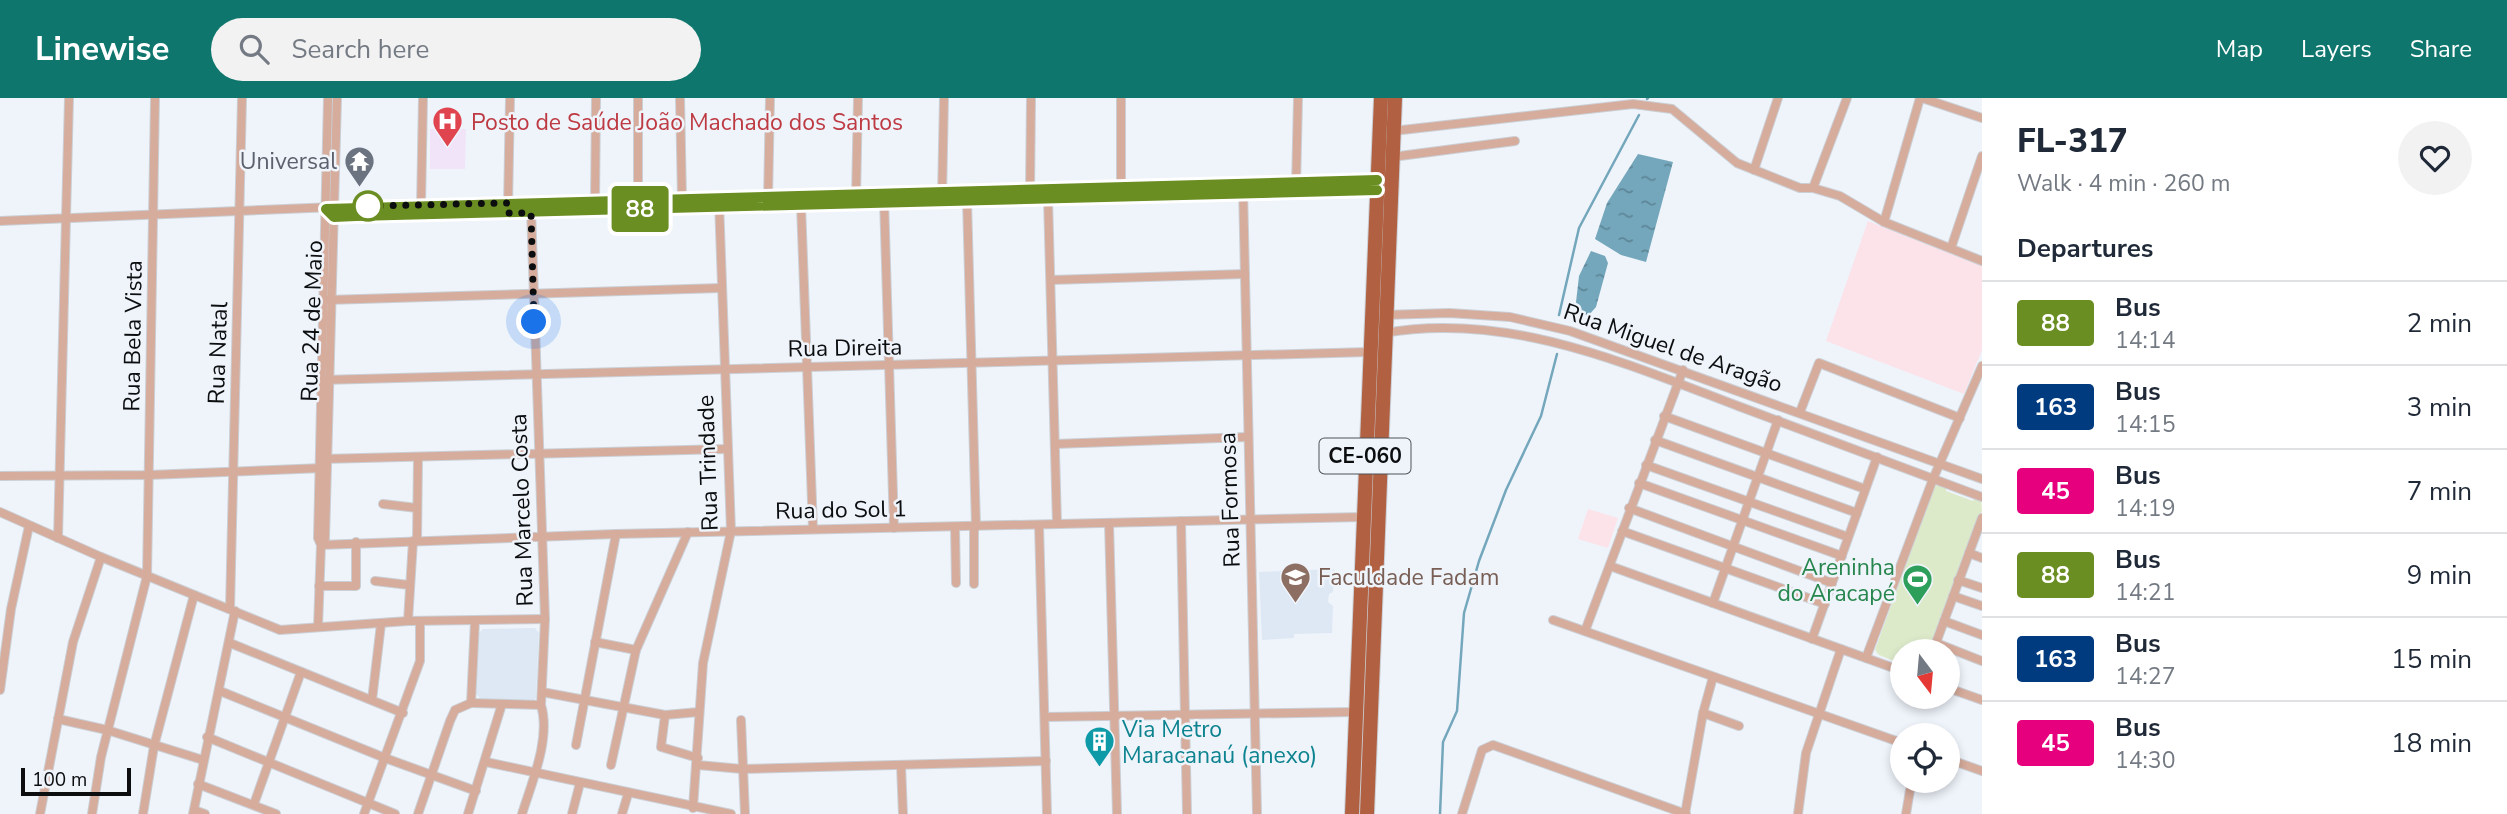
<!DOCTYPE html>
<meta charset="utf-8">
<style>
:root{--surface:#fff;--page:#f2f2f3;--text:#1f2937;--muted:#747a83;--line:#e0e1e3;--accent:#0f766e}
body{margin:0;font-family:"Nunito Sans",sans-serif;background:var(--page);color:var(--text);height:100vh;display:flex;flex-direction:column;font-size:26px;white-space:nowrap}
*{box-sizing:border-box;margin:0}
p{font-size:23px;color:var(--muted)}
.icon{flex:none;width:38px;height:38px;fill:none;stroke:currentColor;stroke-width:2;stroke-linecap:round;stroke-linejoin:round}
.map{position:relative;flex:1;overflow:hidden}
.panel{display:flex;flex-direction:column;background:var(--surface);width:525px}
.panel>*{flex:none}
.badge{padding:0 14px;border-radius:5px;font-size:24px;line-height:46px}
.needle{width:46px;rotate:164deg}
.fabs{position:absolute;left:1890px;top:541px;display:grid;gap:14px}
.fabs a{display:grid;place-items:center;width:70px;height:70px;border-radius:50%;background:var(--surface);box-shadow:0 4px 10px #0003;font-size:35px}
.scale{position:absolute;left:21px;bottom:18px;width:110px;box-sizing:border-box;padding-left:7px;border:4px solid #0b0d0f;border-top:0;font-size:19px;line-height:24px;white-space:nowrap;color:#0b0d0f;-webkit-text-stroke:5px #eff4fb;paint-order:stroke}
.you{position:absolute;width:35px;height:35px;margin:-18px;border:5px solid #fff;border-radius:50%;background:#1a73e8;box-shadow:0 0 0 10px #1a73e833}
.map>.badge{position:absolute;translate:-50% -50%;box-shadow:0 0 0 4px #fff}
h2{padding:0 35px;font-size:26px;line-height:63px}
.round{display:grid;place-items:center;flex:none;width:74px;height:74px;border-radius:37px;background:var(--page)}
.head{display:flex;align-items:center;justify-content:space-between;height:119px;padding:0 35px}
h1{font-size:33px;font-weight:800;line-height:52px}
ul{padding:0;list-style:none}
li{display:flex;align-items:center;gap:21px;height:84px;padding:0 35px;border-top:2px solid var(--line)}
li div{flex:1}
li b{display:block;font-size:26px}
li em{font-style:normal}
li .badge{min-width:77px;font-weight:700;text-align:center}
header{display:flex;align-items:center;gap:42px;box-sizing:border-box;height:98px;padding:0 35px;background:var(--accent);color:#fff}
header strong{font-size:33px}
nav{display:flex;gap:38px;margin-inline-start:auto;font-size:24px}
.search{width:490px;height:63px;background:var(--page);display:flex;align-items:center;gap:18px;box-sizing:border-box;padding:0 24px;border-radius:38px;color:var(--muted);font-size:26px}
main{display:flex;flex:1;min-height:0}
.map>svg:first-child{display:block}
</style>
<header>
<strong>Linewise</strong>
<div class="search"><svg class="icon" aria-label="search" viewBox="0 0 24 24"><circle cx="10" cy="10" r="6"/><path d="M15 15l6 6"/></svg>Search here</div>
<nav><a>Map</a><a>Layers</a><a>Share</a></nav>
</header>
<main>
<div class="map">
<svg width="1982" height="716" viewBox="0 0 1982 716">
<defs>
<pattern id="water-ripples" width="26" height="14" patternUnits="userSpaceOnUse" patternTransform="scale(1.75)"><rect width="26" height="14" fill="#74a7bc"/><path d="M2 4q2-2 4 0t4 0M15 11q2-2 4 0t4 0" fill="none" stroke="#5d8697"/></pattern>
</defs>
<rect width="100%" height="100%" fill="#eff4fb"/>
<g fill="#dde8f4">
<polygon points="1334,471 1333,494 1329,496 1328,504 1333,508 1332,535 1294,536 1294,540 1262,542 1259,474"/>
<polygon points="535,530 539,535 536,600 533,604 481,601 476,596 478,536 483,531"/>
</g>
<g fill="#fce2e9">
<polygon points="1868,123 1982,168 1982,252 1964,296 1826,243"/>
<polygon points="1588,411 1618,420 1608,450 1578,441"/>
</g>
<polygon fill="#f1e4f9" points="430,31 466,31 465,71 430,71"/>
<polygon fill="#ddeaca" points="1940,386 1946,389 1946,393 1973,403 1975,399 1981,401 1982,413 1931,553 1902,553 1902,566 1879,557 1875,552 1934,389"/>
<g fill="url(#water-ripples)">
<polygon points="1638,56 1673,64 1646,164 1621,157 1595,141 1607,105"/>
<polygon points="1591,153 1605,158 1608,165 1596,209 1588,218 1575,213 1579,178"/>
</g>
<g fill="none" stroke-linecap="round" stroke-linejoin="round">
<g stroke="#74a7bc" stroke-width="2.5">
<polyline points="1647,1 1648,0"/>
<polyline points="1559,217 1579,130 1639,17"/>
<polyline points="1440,716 1443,644 1457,613 1464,515 1479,463 1506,392 1541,318 1557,256"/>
</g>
<defs>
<g id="minor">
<polyline points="680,0 682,101"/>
<polyline points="1922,0 1982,20"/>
<polyline points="1393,33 1633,6 1672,11 1737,65 1800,90 1813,90 1840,98 1884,124 1982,163"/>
<polyline points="1392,59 1515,43"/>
<polyline points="1754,72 1778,0"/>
<polyline points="1243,89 1257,716"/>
<polyline points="1296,89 1298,0"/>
<polyline points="1813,90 1847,0"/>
<polyline points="1121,92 1121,0"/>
<polyline points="1030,95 1031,0"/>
<polyline points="856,99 858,0"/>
<polyline points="942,99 944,0"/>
<polyline points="884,101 894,430"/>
<polyline points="1048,101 1057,426"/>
<polyline points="768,102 770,0"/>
<polyline points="967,103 976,429"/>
<polyline points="595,106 596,0"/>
<polyline points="638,106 638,0"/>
<polyline points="801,107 813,431"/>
<polyline points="421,109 423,0"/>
<polyline points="508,109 510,0"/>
<polyline points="326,112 334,119 1377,92"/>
<polyline points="0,123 334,109 1377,82"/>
<polyline points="1884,124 1920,0"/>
<polyline points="1951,150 1982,58"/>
<polyline points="1051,182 1245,176"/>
<polyline points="327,202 721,190"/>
<polyline points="1384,217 1449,215 1510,219 1570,233 1982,381"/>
<path d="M 1384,235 C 1507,213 1625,265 1738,308 C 1819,338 1900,369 1982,399"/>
<polyline points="322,282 1369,254"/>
<polyline points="1800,314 1819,265 1960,320"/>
<polyline points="1664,318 1865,391"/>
<polyline points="1655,342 1857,415"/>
<polyline points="1055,346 1247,339"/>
<polyline points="323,361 726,351"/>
<polyline points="1646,367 1848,439"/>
<polyline points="0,378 149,377 323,370"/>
<polyline points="1639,385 1842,458"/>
<polyline points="383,406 417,410"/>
<polyline points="1629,410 1832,485"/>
<polyline points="0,414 101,459 280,532 408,523 545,521"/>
<polyline points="1181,423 1187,716"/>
<polyline points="1109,425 1117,716"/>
<polyline points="1039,427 1047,716"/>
<polyline points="955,429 956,485"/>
<polyline points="974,429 974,486"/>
<polyline points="1622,433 1825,506"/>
<polyline points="58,440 69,0"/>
<polyline points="417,443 418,359"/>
<polyline points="321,447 616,436 1363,419"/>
<polyline points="321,447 318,440 328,0"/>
<polyline points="1969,455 1982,460"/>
<polyline points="1610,468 1902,573"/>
<polyline points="1958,482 1982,490"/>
<polyline points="375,483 409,487"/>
<polyline points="319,488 356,488 356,444"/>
<polyline points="1953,498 1982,508"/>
<polyline points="1713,505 1778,322"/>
<polyline points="230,511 242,0"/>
<polyline points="1553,522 1902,645"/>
<polyline points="408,523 413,443"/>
<polyline points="1944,523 1982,537"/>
<polyline points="318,529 321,447 325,441 337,0"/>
<polyline points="1585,533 1683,272"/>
<polyline points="1812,541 1877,359"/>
<polyline points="595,544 636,552"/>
<polyline points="230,545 403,615"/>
<polyline points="1936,545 1982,563"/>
<polyline points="1933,553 1982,420"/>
<polyline points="1866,560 1933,381 1982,268"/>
<polyline points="1948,590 1982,602"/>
<polyline points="0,592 11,511 29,428"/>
<polyline points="220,593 385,660 476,693"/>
<polyline points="542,594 665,617 699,614"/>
<polyline points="372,602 381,526"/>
<polyline points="471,605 541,607"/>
<polyline points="1703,615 1739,628"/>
<polyline points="665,617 661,649 698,660"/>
<polyline points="1046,619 1355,614"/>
<polyline points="58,621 107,632 203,662"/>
<polyline points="741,622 745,716"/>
<polyline points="207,639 395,716"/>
<polyline points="576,647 616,436"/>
<polyline points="1948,661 1982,673"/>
<polyline points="486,664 731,716"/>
<polyline points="611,667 636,552 688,434"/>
<polyline points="698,667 742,671 1046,663"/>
<polyline points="901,667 903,716"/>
<polyline points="198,686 276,716"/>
<polyline points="254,706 301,574"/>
<polyline points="693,710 703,565 731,433 719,104"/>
<polyline points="194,712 205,716"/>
<polyline points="40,716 73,544 101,459"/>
<polyline points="92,716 101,659 147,478 155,0"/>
<polyline points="143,716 154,648 194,497"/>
<polyline points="193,716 235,513"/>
<polyline points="364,716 420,563 420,523"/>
<polyline points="418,716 450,623 455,612 471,605 475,523"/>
<polyline points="468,716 502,606"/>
<path d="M 522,716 C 532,684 551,640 541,607 L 545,521 L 531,111"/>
<polyline points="572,716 580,685"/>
<polyline points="622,716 628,696"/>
<polyline points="1462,716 1482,652 1493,647 1686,716"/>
<polyline points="1685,716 1703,615 1713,579"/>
<polyline points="1798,716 1806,655 1841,551"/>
<polyline points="1906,716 1910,692"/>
</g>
<g id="trunk">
<polyline points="1352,716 1381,0"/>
<polyline points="1367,716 1395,0"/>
</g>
</defs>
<use href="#minor" stroke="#cbcfd5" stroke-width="10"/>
<use href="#trunk" stroke="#cbcfd5" stroke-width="16"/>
<use href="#minor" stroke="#d6ac9c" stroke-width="8"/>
<use href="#trunk" stroke="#b16142" stroke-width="14"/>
</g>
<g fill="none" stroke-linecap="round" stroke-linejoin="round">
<defs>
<polyline id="line" points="1377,92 356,118 334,119 326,111 1377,82"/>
</defs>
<use href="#line" stroke="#fff" stroke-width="16"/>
<use href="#line" stroke="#6b8e23" stroke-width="10"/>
<polyline stroke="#0b0d0f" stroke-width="7" stroke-dasharray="0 12.6" points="368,108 508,105 508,115 531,115 534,224"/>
</g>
<defs>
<symbol id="hospital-pin" viewBox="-11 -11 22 30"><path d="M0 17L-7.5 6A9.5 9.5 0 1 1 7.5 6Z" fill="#e0444e" stroke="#eff4fb"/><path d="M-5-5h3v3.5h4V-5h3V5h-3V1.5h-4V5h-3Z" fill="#fff"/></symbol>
<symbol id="temple-pin" viewBox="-11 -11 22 30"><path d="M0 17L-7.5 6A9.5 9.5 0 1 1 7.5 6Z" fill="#6b7280" stroke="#eff4fb"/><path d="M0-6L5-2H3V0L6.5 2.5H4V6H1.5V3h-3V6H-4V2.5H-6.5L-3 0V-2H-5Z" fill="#fff"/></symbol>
<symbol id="university-pin" viewBox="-11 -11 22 30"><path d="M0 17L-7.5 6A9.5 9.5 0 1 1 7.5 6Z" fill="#8d6e63" stroke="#eff4fb"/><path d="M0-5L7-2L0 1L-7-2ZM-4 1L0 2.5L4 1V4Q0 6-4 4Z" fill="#fff"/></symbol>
<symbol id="stadium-pin" viewBox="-11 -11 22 30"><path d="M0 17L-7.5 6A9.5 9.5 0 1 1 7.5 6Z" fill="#2e9e5b" stroke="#eff4fb"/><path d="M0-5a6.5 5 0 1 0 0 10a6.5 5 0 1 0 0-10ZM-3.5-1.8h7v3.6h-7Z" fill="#fff"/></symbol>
<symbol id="building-pin" viewBox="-11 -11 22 30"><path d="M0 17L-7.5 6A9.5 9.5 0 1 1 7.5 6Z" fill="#0f9aa8" stroke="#eff4fb"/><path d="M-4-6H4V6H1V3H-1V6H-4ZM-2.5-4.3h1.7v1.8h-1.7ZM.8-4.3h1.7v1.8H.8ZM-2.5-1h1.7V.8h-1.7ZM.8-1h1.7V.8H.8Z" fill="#fff"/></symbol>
</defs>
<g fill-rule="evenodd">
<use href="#hospital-pin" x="430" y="6" width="35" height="47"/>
<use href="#temple-pin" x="342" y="46" width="35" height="47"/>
<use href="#university-pin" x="1278" y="462" width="35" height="47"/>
<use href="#stadium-pin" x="1900" y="464" width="35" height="47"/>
<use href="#building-pin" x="1082" y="626" width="35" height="47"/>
</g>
<circle fill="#fff" stroke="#6b8e23" stroke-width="3.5" cx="368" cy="108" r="14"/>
<g text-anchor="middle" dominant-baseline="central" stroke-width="5" stroke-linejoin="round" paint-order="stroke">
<rect fill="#eff4fb" stroke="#4f5256" stroke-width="2" x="1319.5" y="340.5" width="91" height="35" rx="5"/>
<g font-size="21" font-weight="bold" fill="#0b0d0f">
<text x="1365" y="358">CE-060</text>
</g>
<g font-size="23" fill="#be3a42" stroke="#eff4fb" text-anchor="start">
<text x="471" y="24">Posto de Saúde João Machado dos Santos</text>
</g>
<g font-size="23" fill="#5b616d" stroke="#eff4fb" text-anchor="end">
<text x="337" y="63">Universal</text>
</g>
<g font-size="23" fill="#0b0d0f" stroke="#eff4fb">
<text transform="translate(312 223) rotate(-88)">Rua 24 de Maio</text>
<text transform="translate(133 238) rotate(-89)">Rua Bela Vista</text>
<text transform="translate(845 250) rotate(-1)">Rua Direita</text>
<text transform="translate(1673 250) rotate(19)">Rua Miguel de Aragão</text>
<text transform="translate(218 255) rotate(-88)">Rua Natal</text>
<text transform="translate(708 365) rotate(-92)">Rua Trindade</text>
<text transform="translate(1230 402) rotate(-92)">Rua Formosa</text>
<text transform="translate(522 412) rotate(-92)">Rua Marcelo Costa</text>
<text transform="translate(841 412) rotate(-1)">Rua do Sol 1</text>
</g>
<g font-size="23" fill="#27864d" stroke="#eff4fb" text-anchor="end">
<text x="1895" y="469">Areninha<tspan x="1895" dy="26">do Aracapé</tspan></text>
</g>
<g font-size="23" fill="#785e54" stroke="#eff4fb" text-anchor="start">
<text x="1318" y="479">Faculdade Fadam</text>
</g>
<g font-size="23" fill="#0d838f" stroke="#eff4fb" text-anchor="start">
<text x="1122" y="631">Via Metro<tspan x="1122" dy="26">Maracanaú (anexo)</tspan></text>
</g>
</g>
</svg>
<div class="fabs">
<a><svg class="needle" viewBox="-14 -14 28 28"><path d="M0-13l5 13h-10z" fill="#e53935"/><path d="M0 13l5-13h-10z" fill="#747a83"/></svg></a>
<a><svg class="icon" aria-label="locate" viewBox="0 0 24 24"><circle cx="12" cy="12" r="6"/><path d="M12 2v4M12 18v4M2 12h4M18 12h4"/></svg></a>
</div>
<div class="scale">100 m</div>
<div class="you" style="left:534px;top:224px"></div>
<b class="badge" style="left:640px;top:111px;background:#6b8e23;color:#fff">88</b>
</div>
<section class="panel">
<div class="head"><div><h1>FL-317</h1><p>Walk · 4 min · 260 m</p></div><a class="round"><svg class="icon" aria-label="heart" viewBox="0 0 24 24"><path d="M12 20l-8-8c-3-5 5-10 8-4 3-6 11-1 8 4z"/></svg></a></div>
<h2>Departures</h2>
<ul>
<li><span class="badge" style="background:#6b8e23;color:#fff">88</span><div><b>Bus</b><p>14:14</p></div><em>2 min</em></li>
<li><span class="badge" style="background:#003b80;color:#fff">163</span><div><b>Bus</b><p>14:15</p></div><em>3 min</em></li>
<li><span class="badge" style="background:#e6007e;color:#fff">45</span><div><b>Bus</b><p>14:19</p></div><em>7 min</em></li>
<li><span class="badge" style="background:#6b8e23;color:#fff">88</span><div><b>Bus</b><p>14:21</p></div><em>9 min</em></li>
<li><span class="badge" style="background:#003b80;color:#fff">163</span><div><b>Bus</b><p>14:27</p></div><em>15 min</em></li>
<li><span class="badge" style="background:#e6007e;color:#fff">45</span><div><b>Bus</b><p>14:30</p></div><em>18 min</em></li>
</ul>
</section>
</main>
